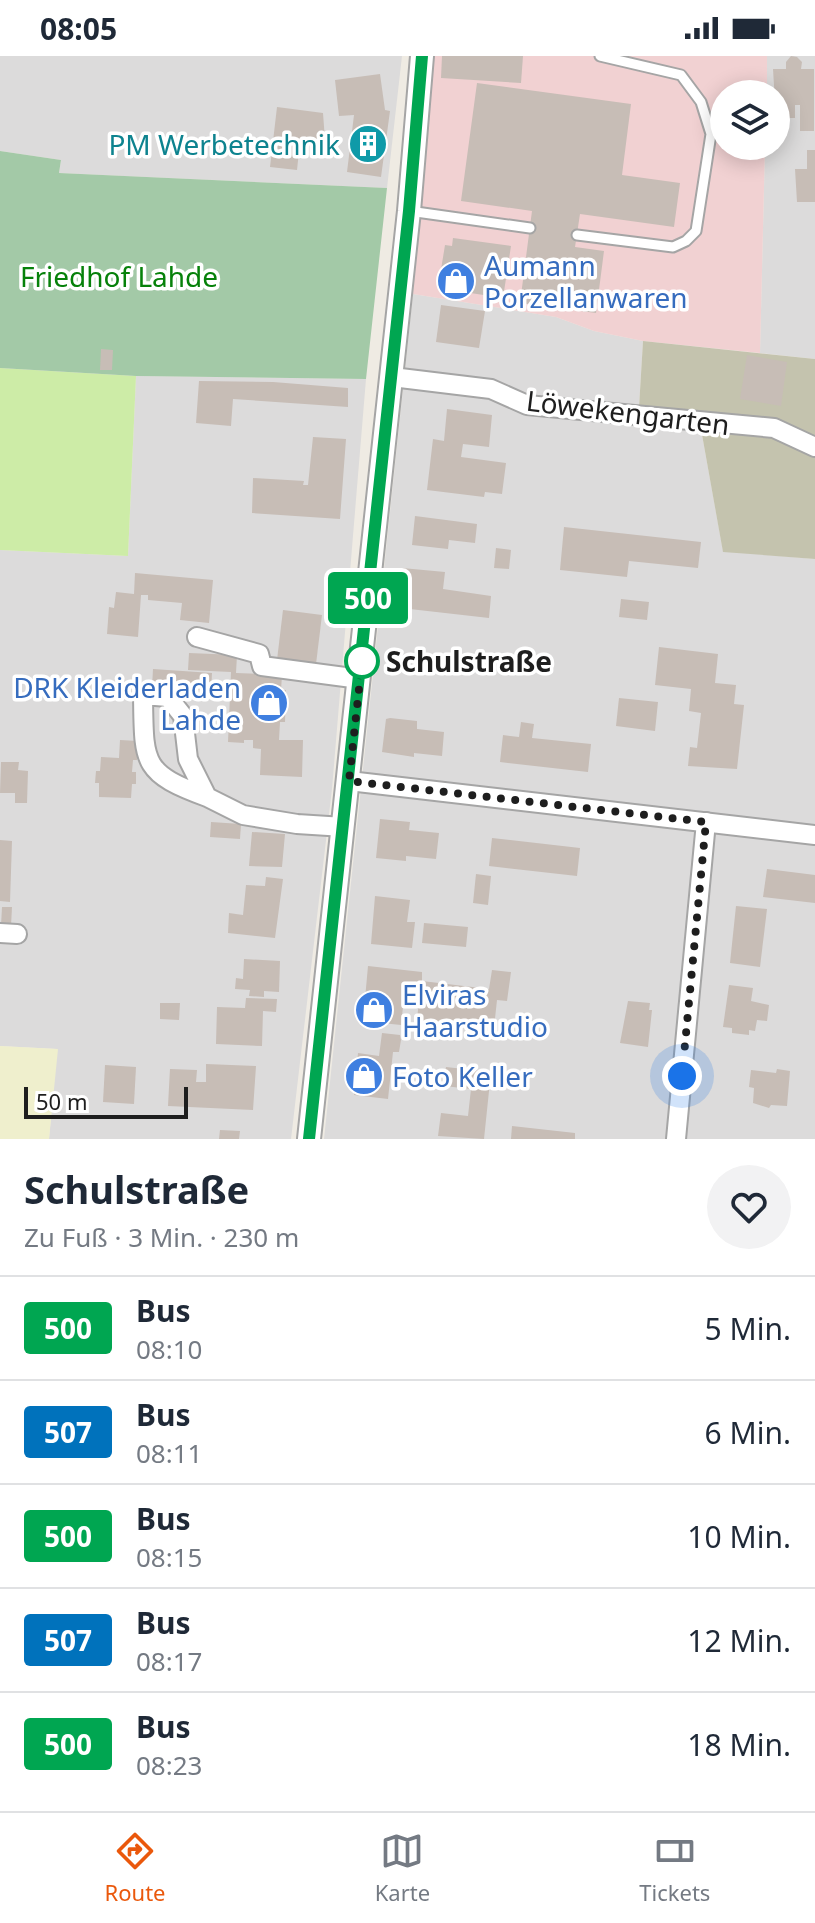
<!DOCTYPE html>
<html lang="de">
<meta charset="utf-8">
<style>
:root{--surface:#fff;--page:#f2f2f3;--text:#1f2937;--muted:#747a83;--line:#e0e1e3;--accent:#ea580c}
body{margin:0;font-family:"Noto Sans",sans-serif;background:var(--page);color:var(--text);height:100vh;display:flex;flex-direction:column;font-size:30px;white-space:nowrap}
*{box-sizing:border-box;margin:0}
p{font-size:26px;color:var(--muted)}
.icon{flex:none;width:44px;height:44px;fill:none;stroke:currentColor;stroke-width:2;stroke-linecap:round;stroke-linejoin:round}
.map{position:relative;height:1083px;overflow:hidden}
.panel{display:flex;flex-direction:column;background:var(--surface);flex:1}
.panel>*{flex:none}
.badge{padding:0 16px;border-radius:6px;font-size:28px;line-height:52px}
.controls{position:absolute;left:710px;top:24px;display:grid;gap:16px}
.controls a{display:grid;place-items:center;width:80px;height:80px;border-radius:50%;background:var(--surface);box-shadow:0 4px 20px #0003;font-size:40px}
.scale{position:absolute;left:24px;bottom:20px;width:164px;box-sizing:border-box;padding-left:8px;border:4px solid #1e1e1e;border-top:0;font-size:22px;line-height:28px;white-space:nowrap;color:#1e1e1e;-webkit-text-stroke:6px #fff;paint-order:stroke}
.you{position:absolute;width:40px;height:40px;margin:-20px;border:6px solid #fff;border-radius:50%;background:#1a73e8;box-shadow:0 0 0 12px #1a73e833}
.map>.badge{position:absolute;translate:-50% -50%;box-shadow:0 0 0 4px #fff}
.round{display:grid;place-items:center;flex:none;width:84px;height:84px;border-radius:42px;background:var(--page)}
.summary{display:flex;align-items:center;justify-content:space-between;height:136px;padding:0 24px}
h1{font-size:38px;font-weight:700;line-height:60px}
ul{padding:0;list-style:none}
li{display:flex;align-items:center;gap:24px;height:104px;padding:0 24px;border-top:2px solid var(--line)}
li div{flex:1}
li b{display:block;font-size:30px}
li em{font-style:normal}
li .badge{min-width:88px;font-weight:700;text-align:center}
.status{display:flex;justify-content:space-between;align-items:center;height:56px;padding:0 40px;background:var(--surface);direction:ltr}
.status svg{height:22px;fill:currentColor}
.dock{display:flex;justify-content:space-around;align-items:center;height:112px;border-top:2px solid var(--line);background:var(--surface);font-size:22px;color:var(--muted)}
.dock a{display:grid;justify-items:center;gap:4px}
.dock .current{color:var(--accent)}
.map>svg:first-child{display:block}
</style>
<div class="status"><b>08:05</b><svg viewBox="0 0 49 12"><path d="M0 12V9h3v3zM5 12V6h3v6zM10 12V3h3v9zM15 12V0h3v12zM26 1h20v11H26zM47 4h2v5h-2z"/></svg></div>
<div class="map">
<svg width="815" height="1083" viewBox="0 0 815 1083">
<rect width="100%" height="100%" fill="#efebe3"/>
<g fill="#dcdbdb">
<polygon points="0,0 402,0 387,132 59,117 61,104 0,95"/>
<polygon points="767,0 815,0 815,303 760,297 765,90 776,90 776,38 767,38"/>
<polygon points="413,238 556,261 594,275 643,285 638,368 701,373 723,495 815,503 815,1083 324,1083"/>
<polygon points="136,320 366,323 332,733 291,1083 49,1083 57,993 0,990 0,494 128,500"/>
</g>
<polygon fill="#f1d1d2" points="432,0 767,0 767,38 724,38 724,90 765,90 760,297 643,285 594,275 556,261 413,238"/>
<polygon fill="#c4c3ae" points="643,285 815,303 815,503 723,496 701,373 638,368"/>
<polygon fill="#efefcd" points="0,990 58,993 49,1083 0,1083"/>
<polygon fill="#cdeca7" points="0,312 136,320 128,500 0,494"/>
<polygon fill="#a3c9a7" points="0,95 61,104 59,117 387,132 366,323 136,320 0,312"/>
<g fill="#c7bdb6">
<polygon points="442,0 523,0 521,27 441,22"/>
<polygon points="791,0 797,1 802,6 801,13 814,13 814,75 800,75 800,49 795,49 795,62 776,62 773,13 786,13 786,6"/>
<polygon points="380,18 385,54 390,55 381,121 347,116 354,59 339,60 335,24"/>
<polygon points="477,27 631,48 622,119 680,127 674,171 580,158 575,191 604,195 596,257 520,247 532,155 461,145"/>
<polygon points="277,51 323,57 325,84 300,86 297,114 270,111"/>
<polygon points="807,94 815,94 815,146 797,146 795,113 807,113"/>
<polygon points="453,182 511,190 503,242 438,232 445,189 452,190"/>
<polygon points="441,249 485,255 479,292 436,286"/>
<polygon points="101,293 113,294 112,314 100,314"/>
<polygon points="747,299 787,306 781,350 740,343"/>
<polygon points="199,325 273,326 348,332 348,351 233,343 231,370 196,367"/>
<polygon points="447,353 492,359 489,391 463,388 461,401 506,407 502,438 485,436 484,441 427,434 433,383 444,385"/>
<polygon points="313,381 346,383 340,463 252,457 253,422 304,425 303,429 308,429"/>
<polygon points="415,460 477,468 475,487 449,484 448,493 412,489"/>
<polygon points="564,471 701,486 698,512 629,505 627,521 560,514"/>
<polygon points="496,492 511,494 509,513 494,512"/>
<polygon points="402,512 445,516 443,533 491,540 489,562 401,552 402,543 398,543"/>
<polygon points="135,517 213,524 209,567 180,564 182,547 148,544 148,539 141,539 138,581 107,578 109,551 114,552 116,536 134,538"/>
<polygon points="621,543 649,546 647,564 619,561"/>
<polygon points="283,554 322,559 316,608 277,604"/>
<polygon points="659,591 718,598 715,627 736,629 734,648 744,649 737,713 688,710 690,691 697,692 701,657 689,655 691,633 655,629"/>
<polygon points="189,597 237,599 236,617 282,619 281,634 286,634 285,666 280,666 279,684 303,684 302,721 260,719 261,693 253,692 253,684 244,684 244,687 228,686 231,616 188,614"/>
<polygon points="153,613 212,617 211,635 152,631"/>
<polygon points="619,642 658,646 655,675 616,670"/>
<polygon points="390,662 417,665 417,673 444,676 442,700 414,697 414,701 382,696 386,663"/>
<polygon points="521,666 534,668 532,682 591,688 588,716 500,706 503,679 519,681"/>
<polygon points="120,684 138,685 137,704 133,704 132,716 136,716 136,728 132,728 131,742 99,741 99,727 95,727 96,715 100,715 101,701 119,702"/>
<polygon points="1,706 19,706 18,714 28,715 27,747 15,747 15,737 0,737"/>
<polygon points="380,763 410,766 409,774 439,777 436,803 406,800 406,805 376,802"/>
<polygon points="211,766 241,768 240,783 210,781"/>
<polygon points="252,776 285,778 282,811 249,810"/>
<polygon points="492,782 580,792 577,820 489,810"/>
<polygon points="0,784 12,785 10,846 0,845"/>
<polygon points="767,813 815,819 815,847 763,841"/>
<polygon points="476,818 491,820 488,849 473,847"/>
<polygon points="266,821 283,823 275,882 228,877 229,857 243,859 246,829 265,830"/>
<polygon points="375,840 410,844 407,866 415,866 412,892 371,888"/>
<polygon points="736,850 767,853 760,911 730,907"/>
<polygon points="2,851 12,851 11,870 1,870"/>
<polygon points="424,867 468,871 466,891 422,887"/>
<polygon points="244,903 280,905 279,936 264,935 264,941 249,940 250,934 235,933 236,922 243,923"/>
<polygon points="368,910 422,916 422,925 489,933 492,914 511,916 507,945 497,944 494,972 417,964 419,944 404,942 401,969 363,965"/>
<polygon points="729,929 753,932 751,945 769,949 767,965 757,964 755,975 749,974 749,979 732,977 732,972 723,971"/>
<polygon points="246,942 277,943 276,956 263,955 262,990 216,988 217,951 245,952"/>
<polygon points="628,945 650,947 649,954 652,954 648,991 620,987"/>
<polygon points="160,947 180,947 179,964 160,963"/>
<polygon points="382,977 400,979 401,984 399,996 393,996 388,1043 354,1039 358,997 379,1000"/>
<polygon points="206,1008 256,1010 253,1054 168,1050 170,1013 197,1014 196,1026 206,1026"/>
<polygon points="105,1009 136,1011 134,1048 103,1046"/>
<polygon points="446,1011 491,1016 484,1083 438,1080 441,1057 468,1060 471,1033 444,1030"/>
<polygon points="777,1013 790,1015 787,1050 771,1049 769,1052 753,1047 754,1032 749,1031 751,1014 776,1017"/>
<polygon points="512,1070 575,1077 575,1083 511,1083"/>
<polygon points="220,1074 240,1075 239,1083 219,1083"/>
</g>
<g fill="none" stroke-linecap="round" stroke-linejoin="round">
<defs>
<g id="service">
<polyline points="409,155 530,172"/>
<polyline points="577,179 673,191 686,185 696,175 711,78 701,46 681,19 600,0"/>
</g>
<g id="minor">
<polyline points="392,321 491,333 527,349 774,372 815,391"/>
<polyline points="197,581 259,598 262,610 360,623"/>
<polyline points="349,725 815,779"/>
<path d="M 207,741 C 141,717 144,707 143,639 L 168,641 L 183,660 L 188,703 L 207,741 L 243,759 L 297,768 L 344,771"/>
<polyline points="0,877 17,878"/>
<polyline points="676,1083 706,766"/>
</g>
<polyline id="tertiary" points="309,1083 409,155 422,0"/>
</defs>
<use href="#service" stroke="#a5a5a5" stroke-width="13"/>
<use href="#minor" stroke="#a5a5a5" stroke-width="22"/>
<use href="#tertiary" stroke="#a5a5a5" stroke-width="26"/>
<use href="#service" stroke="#fff" stroke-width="9"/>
<use href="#minor" stroke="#fff" stroke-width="18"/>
<use href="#tertiary" stroke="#fff" stroke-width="22"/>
</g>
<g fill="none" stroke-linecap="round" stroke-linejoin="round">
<defs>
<polyline id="line" points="309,1083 409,155 422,0"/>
</defs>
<use href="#line" stroke="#fff" stroke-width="18"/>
<use href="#line" stroke="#00a651" stroke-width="12"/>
<polyline stroke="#1e1e1e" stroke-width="8" stroke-dasharray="0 14.4" points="362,605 349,725 706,766 682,1020"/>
</g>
<defs>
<symbol id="building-disc" viewBox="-11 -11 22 22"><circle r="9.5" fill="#0f9aa8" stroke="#fff"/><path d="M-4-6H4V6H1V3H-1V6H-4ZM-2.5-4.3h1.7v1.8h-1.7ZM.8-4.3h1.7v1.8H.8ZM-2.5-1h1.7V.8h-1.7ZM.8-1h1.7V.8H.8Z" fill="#fff"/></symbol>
<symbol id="shop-disc" viewBox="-11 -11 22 22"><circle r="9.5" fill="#3f7fe0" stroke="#fff"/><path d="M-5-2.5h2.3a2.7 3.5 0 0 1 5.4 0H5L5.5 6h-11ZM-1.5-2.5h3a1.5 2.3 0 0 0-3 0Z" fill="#fff"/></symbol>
</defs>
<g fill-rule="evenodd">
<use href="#building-disc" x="346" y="66" width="44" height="44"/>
<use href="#shop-disc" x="434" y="203" width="44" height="44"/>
<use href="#shop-disc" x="247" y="625" width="44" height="44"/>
<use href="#shop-disc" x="352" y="932" width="44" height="44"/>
<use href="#shop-disc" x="342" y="998" width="44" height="44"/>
</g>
<circle fill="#fff" stroke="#00a651" stroke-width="4" cx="362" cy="605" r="16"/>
<g text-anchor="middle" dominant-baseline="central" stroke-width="7" stroke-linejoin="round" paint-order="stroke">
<g font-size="28" fill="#0d838f" stroke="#fff" text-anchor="end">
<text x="340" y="88">PM Werbetechnik</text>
</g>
<g font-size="28" fill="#366cbe" stroke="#fff" text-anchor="start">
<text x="484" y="209">Aumann<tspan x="484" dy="32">Porzellanwaren</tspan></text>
<text x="241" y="631" text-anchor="end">DRK Kleiderladen<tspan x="241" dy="32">Lahde</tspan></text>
<text x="402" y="938">Elviras<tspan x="402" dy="32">Haarstudio</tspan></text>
<text x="392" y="1020">Foto Keller</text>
</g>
<g font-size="28" fill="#06810a" stroke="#fff">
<text x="119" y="220">Friedhof Lahde</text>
</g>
<g font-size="28" fill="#1e1e1e" stroke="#fff">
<text transform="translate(628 356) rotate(7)">Löwekengarten</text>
</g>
<g font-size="28" font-weight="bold" fill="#1e1e1e" stroke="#fff" text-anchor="start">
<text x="386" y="605">Schulstraße</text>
</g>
</g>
</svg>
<div class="controls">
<a><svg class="icon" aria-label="layers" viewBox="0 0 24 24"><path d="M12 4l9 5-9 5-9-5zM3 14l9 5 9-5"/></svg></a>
</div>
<div class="scale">50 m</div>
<div class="you" style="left:682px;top:1020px"></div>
<b class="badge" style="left:368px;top:542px;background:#00a651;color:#fff">500</b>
</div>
<section class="panel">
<div class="summary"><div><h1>Schulstraße</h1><p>Zu Fuß · 3 Min. · 230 m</p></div><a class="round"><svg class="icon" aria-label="heart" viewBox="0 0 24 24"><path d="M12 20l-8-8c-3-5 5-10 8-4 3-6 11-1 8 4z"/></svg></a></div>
<ul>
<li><span class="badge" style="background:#00a651;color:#fff">500</span><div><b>Bus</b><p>08:10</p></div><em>5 Min.</em></li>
<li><span class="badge" style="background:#0072bc;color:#fff">507</span><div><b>Bus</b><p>08:11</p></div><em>6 Min.</em></li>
<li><span class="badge" style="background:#00a651;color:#fff">500</span><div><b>Bus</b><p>08:15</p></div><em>10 Min.</em></li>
<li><span class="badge" style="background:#0072bc;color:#fff">507</span><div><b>Bus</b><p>08:17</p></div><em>12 Min.</em></li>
<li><span class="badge" style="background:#00a651;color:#fff">500</span><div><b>Bus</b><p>08:23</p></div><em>18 Min.</em></li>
</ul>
</section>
<nav class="dock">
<a class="current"><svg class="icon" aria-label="directions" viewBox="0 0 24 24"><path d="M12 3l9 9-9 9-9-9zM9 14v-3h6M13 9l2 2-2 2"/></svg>Route</a>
<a><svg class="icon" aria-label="map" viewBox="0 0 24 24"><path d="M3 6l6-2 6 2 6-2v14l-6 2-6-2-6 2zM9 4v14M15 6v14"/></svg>Karte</a>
<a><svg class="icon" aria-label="tickets" viewBox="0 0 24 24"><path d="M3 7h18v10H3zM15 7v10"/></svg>Tickets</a>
</nav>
